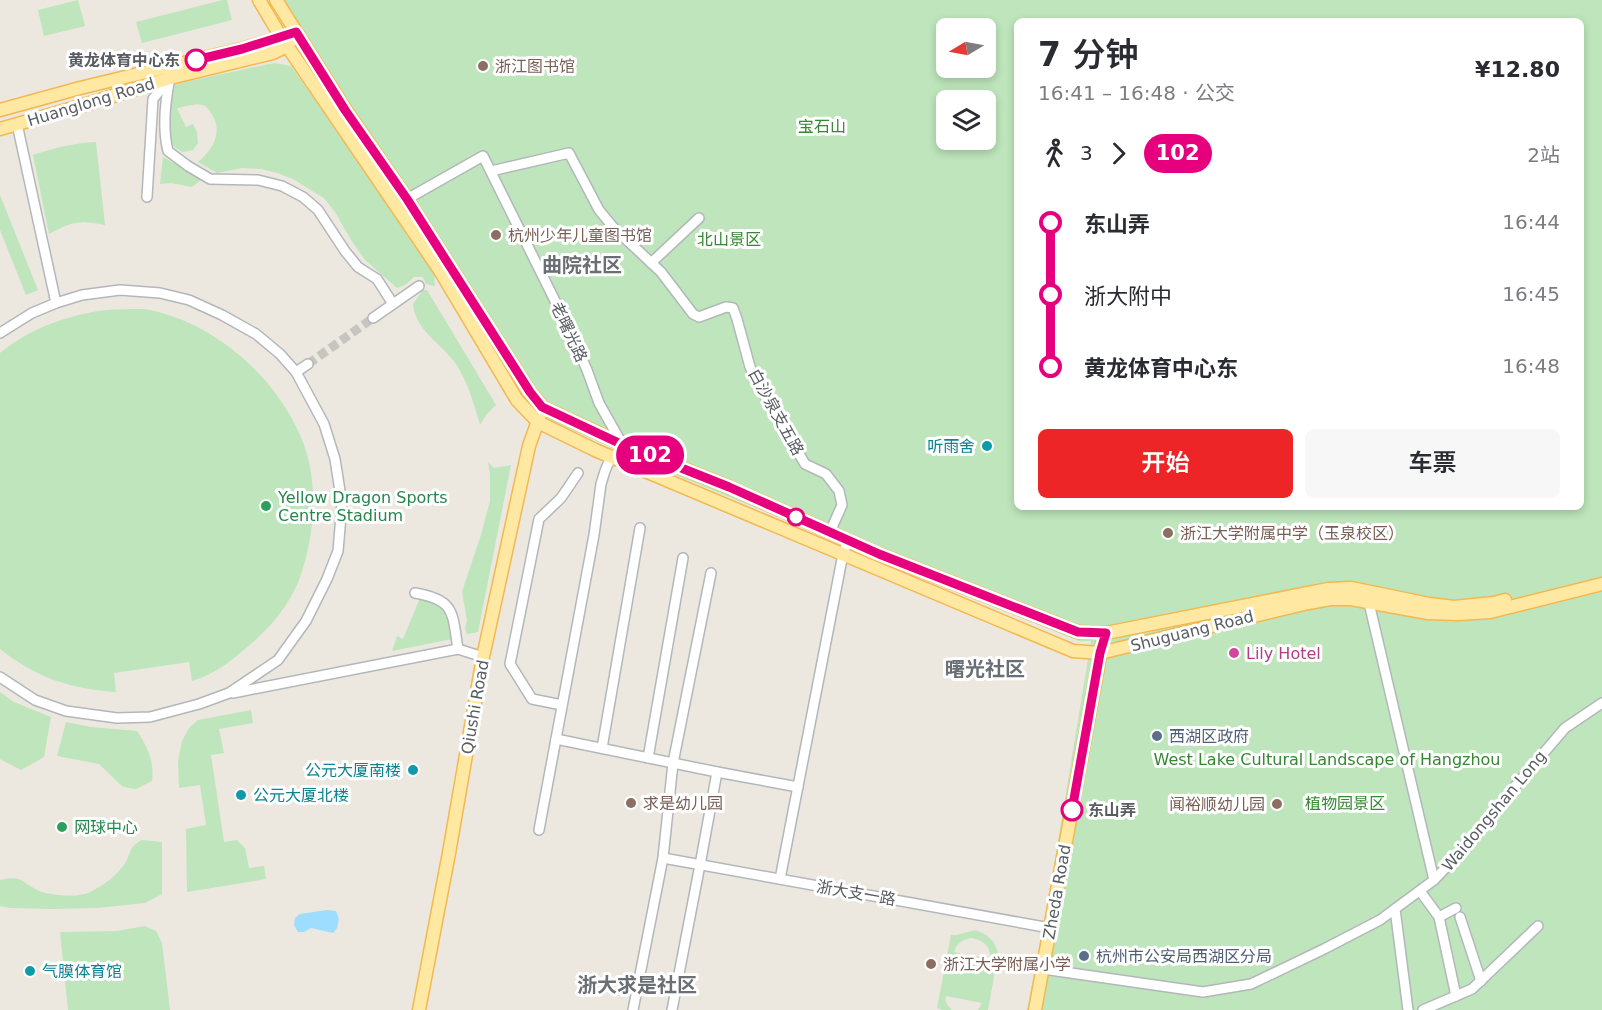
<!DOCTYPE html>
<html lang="zh">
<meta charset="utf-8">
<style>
:root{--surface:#fff;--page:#f7f7f7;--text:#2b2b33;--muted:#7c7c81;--accent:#ed2527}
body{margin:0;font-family:"DejaVu Sans","Noto Sans SC",sans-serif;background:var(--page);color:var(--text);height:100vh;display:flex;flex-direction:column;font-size:22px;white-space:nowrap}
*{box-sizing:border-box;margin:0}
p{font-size:20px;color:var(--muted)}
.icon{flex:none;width:33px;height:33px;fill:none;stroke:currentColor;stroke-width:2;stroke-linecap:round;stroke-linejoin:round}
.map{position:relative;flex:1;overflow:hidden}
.side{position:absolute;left:1014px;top:18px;width:570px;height:492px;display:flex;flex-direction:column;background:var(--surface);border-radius:9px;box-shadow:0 3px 9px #0003}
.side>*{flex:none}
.badge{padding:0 12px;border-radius:20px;font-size:21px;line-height:39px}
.needle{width:39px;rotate:260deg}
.buttons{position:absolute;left:936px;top:18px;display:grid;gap:12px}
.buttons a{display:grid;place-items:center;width:60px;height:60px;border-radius:9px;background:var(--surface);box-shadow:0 3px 9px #0003;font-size:30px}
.map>.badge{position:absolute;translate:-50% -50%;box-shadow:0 0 0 3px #fff}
.legs{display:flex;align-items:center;gap:9px;height:66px;padding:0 24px;font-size:20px}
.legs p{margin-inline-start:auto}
.summary{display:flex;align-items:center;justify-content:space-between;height:102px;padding:0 24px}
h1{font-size:33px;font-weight:600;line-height:45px}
.primary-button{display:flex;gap:12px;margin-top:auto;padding:12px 24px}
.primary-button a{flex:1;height:69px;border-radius:9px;background:var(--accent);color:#fff;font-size:24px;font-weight:600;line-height:69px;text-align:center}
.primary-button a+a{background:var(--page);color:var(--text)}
ul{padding:0 24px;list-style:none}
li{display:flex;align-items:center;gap:21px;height:72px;font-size:22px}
li i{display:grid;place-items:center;width:9px;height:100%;margin:0 8px;background:currentColor}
li i::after{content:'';width:15px;height:15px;margin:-8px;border:4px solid;border-radius:50%;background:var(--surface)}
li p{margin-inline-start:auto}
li:first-child i{background:linear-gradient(#0000 50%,currentColor 0)}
li:last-child i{background:linear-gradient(currentColor 50%,#0000 0)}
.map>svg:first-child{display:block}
</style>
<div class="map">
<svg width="1602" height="1010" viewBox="0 0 1602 1010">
<rect width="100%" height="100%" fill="#ece8df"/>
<g fill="#bee5bb" fill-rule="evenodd">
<polygon points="78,0 85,26 44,36 38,10"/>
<polygon points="223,0 227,0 232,20 142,43 136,22"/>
<path d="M 269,0 L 1602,0 L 1602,1010 L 1027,1010 L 1048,902 L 1091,641 L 1079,641 L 1061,634 L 630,456 L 552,421 L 534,408 L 526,399 L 436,255 L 360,143 ZM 1017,21 L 1581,21 L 1581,507 L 1017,507 ZM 946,28 L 986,28 L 986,68 L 946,68 ZM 946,100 L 986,100 L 986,140 L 946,140 Z"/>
<path d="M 274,63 L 291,66 L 434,269 L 435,286 L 426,284 L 423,277 L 414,277 L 405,285 L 397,288 L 365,260 L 351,240 L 335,212 L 324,198 L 312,191 L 293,179 L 277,173 L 261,169 L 242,168 L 217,173 L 198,162 C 213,150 224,131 211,113 C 210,111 207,107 205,106 C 198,102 184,107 177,108 L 186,127 L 193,124 L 197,132 L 198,143 L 193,150 L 183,152 C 179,150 174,148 172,143 C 167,132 171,99 171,85 Z"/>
<path d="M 96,142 L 105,225 C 79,220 73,221 49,234 L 33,155 C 54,148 74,143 96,142 Z"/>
<polygon points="163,157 202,179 192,187 171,183 160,184"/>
<polygon points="0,195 38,290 26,295 0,230"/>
<path d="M 423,290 L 427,290 L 496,405 L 486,415 L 480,425 C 474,404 468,382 456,364 C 442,344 415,330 413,304 Z"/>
<path d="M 144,309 C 213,320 280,379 304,445 C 319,486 314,540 299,580 C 290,603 272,626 253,642 C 235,658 216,674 192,681 L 189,662 L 114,673 L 116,692 C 70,689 35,677 0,649 L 0,353 C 30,328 68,315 106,310 C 119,309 131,309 144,309 Z"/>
<polygon points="488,462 494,468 511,465 478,632 467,634 465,629 467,620 462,592 481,535 490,501 490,474"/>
<path d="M 420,598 C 426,600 434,602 440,606 C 449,612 450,629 452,639 L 392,651 L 397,636 L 403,639 Z"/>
<polygon points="0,692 14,702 51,717 44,757 21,770 0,759"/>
<polygon points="251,710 253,723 219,729 224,753 211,755 224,842 237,840 245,848 249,868 264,866 266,879 187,892 186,829 206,825 200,785 179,788 178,761 182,741 189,728 198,720"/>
<path d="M 66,722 L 91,727 L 137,731 C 147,746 155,763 152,781 L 136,789 L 129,788 L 122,786 L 99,764 L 57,756 Z"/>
<path d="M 142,840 L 162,842 L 162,894 L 145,903 L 98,908 L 53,909 L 10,908 L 0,906 L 0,880 C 24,874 23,885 42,892 C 55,896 81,898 92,891 C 104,885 116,876 124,865 C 132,853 128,847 142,840 Z"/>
<polygon points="145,926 156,931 162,943 170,1010 68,1010 60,932 117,931"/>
<path d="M 975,930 C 988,934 996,941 998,955 L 988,1010 L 978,1010 L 982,1003 L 946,996 C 944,1001 948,1006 952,1010 L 942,1010 L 937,1008 L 951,935 L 957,935 ZM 972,938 C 984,941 991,946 990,959 L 954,952 C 956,943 964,939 972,938 Z"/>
</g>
<polygon fill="#9dddff" points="327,910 336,911 339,919 337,928 333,933 311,928 304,932 298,932 294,925 295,918 300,914"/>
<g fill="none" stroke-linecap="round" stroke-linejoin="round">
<polyline stroke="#c7c5c0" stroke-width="9" stroke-dasharray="9 4.5" stroke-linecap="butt" points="308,364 373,318"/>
<defs>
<g id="minor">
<path d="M 170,78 C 165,102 162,127 168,151 L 188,166 L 210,179 L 258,180 L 282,186 L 303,197 L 318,210 L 345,251 L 358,267 L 377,279 L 393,304"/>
<polyline points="17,124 56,303"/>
<polyline points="491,171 569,153 599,210 613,227 661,272 693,314 699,317 726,307 733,308 737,319 750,367 761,389 805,464 826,474 839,491 842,505 830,532"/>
<polyline points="147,197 153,99 169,79"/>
<polyline points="407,199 483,156 567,325 587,370 599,403 622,444"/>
<polyline points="651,263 699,218"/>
<polyline points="373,318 419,286"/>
<polyline points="0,333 32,313 56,303 82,295 120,290 160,293 189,300 222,315 256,334 280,354 296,372 324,424 335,459 342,504 338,551 327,579 306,621 278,660 229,693 199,704 150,717 117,718 66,711 35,700 0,677"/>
<polyline points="296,372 308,364"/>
<path d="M 415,593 C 456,600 452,613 458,649"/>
<polyline points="1369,603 1434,880"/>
<polyline points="233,693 458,649 483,657"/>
<polyline points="562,705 532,699 510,664 539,519 561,498 578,473"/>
<polyline points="556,739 717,772 798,787"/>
<polyline points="602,748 640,528"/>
<polyline points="648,758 683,558"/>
<polyline points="539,830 594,535 601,484 605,471 611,457"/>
<polyline points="663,858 1050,928"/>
<polyline points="780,879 843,554 848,540"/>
<polyline points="1420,891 1439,917 1456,996"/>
<polyline points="1395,909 1408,1010"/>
<polyline points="1439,917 1456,908"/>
<polyline points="1460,917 1481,981"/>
<polyline points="1043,969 1203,992 1251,984 1324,949 1380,920 1434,880 1476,836 1506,797 1565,728 1602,703"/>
<polyline points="633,1010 663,858 673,763 711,573"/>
<polyline points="672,1010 700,865 717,772"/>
<polyline points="1423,1010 1472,989 1538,926"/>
</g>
<g id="major">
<polyline points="259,0 281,37 439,269 517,400 538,422 595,450 1073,651 1100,653 1308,603 1330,599 1351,599 1428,613 1459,614 1490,612 1602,584"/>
<polyline points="276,0 345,109 407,199 530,392 542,407 622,444 729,487 879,554 1078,632 1106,633 1328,589 1351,588 1429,604 1454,607 1494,603 1505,600"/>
<polyline points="0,110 80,88 242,49 286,36"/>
<polyline points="0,129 84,105 170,78 273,53 287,46 291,41"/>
<polyline points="419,1010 449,853 483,657 529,446 540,415"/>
<polyline points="1035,1010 1102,645"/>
</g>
</defs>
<use href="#minor" stroke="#b3b7bb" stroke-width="12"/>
<use href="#major" stroke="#f4b850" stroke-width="15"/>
<use href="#minor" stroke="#fff" stroke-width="9"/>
<use href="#major" stroke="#ffe8a2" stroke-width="12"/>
</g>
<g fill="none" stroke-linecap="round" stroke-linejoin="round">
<defs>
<polyline id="line-1" points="196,60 242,49 296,32 345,110 407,199 530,392 542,407 621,444 729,487 879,554 1078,632 1106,633 1100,653 1072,810"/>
</defs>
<use href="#line-1" stroke="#fff" stroke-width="14"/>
<use href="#line-1" stroke="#e6007e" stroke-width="9"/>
</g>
<g fill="#fff" stroke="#e6007e" stroke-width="3">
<circle cx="196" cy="60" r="10"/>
<circle cx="796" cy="517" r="8"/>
<circle cx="1072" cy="810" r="10"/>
</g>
<g fill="#8d6e63" stroke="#fff" stroke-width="2">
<circle cx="483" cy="66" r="6"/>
<circle cx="496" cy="235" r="6"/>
<circle cx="1168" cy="533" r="6"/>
<circle cx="631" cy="803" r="6"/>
<circle cx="1277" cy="804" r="6"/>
<circle cx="931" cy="964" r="6"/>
</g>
<g fill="#0f9aa8" stroke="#fff" stroke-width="2">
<circle cx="987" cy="446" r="6"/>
<circle cx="413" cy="770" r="6"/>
<circle cx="241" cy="795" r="6"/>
<circle cx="30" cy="971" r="6"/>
</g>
<g fill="#2e9e5b" stroke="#fff" stroke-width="2">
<circle cx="266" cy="506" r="6"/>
<circle cx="62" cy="827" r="6"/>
</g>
<circle fill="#d1479c" stroke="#fff" stroke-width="2" cx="1234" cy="653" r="6"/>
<g fill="#5c6f8a" stroke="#fff" stroke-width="2">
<circle cx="1157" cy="736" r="6"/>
<circle cx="1084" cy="956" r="6"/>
</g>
<g text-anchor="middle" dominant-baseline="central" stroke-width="6" stroke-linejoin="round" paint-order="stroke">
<g font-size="16" font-weight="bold" fill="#585d61" stroke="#fff" text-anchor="end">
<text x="180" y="60">黄龙体育中心东</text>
<text x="1088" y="810" text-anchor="start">东山弄</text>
</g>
<g font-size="16" fill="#785e54" stroke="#fff" text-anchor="start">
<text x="495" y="66">浙江图书馆</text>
<text x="508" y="235">杭州少年儿童图书馆</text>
<text x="1180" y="533">浙江大学附属中学（玉泉校区）</text>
<text x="643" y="803">求是幼儿园</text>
<text x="1265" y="804" text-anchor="end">闻裕顺幼儿园</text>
<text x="943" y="964">浙江大学附属小学</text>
</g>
<g font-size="16" fill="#585d61" stroke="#fff">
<text transform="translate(91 102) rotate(-17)">Huanglong Road</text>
<text transform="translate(569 332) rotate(65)">老曙光路</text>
<text transform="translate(776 412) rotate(61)">白沙泉支五路</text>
<text transform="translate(1192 631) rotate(-14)">Shuguang Road</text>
<text transform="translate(475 707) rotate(-80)">Qiushi Road</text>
<text transform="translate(1494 811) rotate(-50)">Waidongshan Long</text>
<text transform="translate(1057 892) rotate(-80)">Zheda Road</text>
<text transform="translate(856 893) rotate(10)">浙大支一路</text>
</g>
<g font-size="16" fill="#368633" stroke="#fff">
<text x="822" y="126">宝石山</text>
<text x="729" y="239">北山景区</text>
<text x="1327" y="759">West Lake Cultural Landscape of Hangzhou</text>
<text x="1345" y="803">植物园景区</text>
</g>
<g font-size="16" fill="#0d838f" stroke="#fff" text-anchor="end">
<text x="975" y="446">听雨舍</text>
<text x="401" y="770">公元大厦南楼</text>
<text x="253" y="795" text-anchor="start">公元大厦北楼</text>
<text x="42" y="971" text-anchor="start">气膜体育馆</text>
</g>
<g font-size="16" fill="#27864d" stroke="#fff" text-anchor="start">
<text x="278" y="497">Yellow Dragon Sports<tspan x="278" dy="18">Centre Stadium</tspan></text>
<text x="74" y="827">网球中心</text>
</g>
<g font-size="16" fill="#b23c85" stroke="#fff" text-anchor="start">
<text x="1246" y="653">Lily Hotel</text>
</g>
<g font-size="16" fill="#4e5e75" stroke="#fff" text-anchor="start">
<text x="1169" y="736">西湖区政府</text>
<text x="1096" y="956">杭州市公安局西湖区分局</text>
</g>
<g font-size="20" font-weight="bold" fill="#696f73" stroke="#fff">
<text x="582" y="265">曲院社区</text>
<text x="985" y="669">曙光社区</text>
<text x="637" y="985">浙大求是社区</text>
</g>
</g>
</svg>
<div class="buttons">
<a><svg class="needle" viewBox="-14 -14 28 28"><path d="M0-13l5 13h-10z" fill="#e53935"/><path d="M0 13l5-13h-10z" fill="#7c7c81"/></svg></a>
<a><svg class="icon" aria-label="layers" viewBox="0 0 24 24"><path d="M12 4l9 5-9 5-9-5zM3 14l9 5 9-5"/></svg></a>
</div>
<b class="badge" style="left:650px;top:455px;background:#e6007e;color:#fff">102</b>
<section class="side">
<div class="summary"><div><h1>7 分钟</h1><p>16:41 – 16:48 · 公交</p></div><b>¥12.80</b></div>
<div class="legs"><svg class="icon" aria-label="walk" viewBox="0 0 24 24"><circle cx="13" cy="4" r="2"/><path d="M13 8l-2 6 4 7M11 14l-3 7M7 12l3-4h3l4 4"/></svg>3<svg class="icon" aria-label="forward" viewBox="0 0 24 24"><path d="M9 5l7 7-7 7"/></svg><b class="badge" style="background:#e6007e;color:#fff">102</b><p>2站</p></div>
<ul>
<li><i style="color:#e6007e"></i><b>东山弄</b><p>16:44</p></li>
<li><i style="color:#e6007e"></i><span>浙大附中</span><p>16:45</p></li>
<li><i style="color:#e6007e"></i><b>黄龙体育中心东</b><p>16:48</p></li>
</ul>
<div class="primary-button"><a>开始</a><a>车票</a></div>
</section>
</div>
